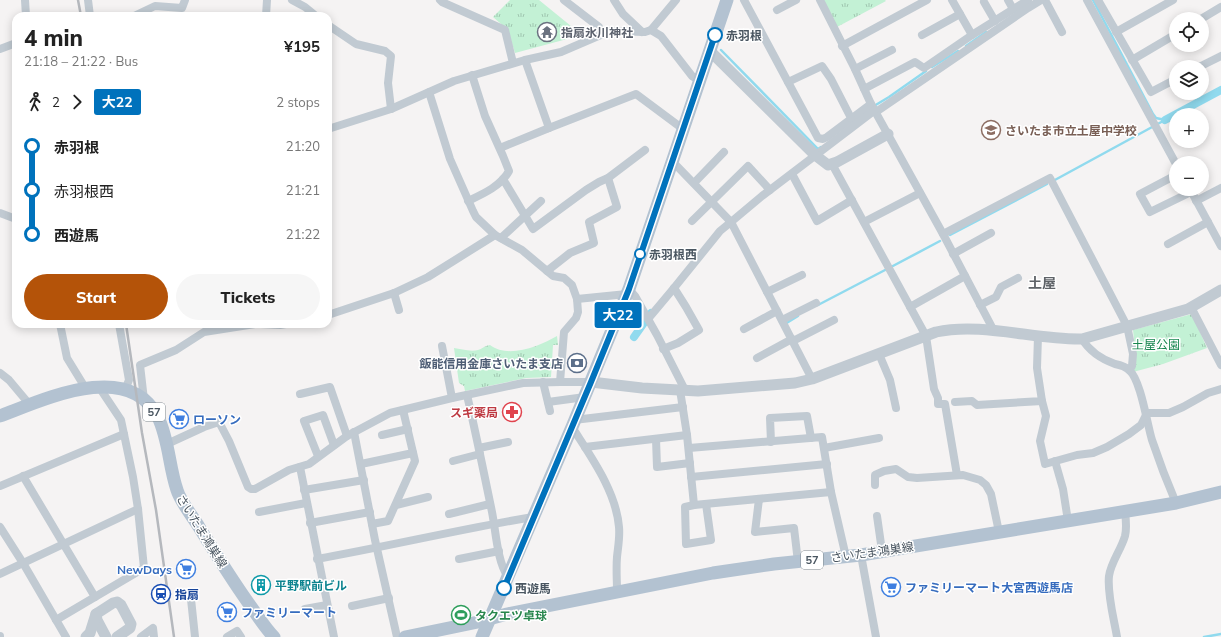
<!DOCTYPE html>
<meta charset="utf-8">
<style>
:root{--surface:#fff;--page:#f6f6f6;--text:#222;--muted:#767676;--accent:#b45309}
body{margin:0;font-family:Mulish,"Noto Sans JP",sans-serif;background:var(--page);color:var(--text);height:100vh;display:flex;flex-direction:column;font-size:15px;white-space:nowrap}
*{box-sizing:border-box;margin:0}
p{font-size:13px;color:var(--muted)}
.icon{flex:none;width:22px;height:22px;fill:none;stroke:currentColor;stroke-width:2;stroke-linecap:round;stroke-linejoin:round}
.map{position:relative;flex:1;overflow:hidden}
.side{position:absolute;left:12px;top:12px;width:320px;height:316px;display:flex;flex-direction:column;background:var(--surface);border-radius:12px;box-shadow:0 2px 10px #0003}
.side>*{flex:none}
.badge{padding:0 8px;border-radius:3px;font-size:14px;line-height:26px}
.fabs{position:absolute;left:1169px;top:12px;display:grid;gap:8px}
.fabs a{display:grid;place-items:center;width:40px;height:40px;border-radius:50%;background:var(--surface);box-shadow:0 2px 10px #0003;font-size:20px}
.map>.badge{position:absolute;translate:-50% -50%;box-shadow:0 0 0 2px #fff}
.legs{display:flex;align-items:center;gap:6px;height:44px;padding:0 12px;font-size:13px}
.legs p{margin-inline-start:auto}
.summary{display:flex;align-items:center;justify-content:space-between;height:68px;padding:0 12px}
h1{font-size:22px;font-weight:800;line-height:30px}
.cta{display:flex;gap:8px;margin-top:auto;padding:8px 12px}
.cta a{flex:1;height:46px;border-radius:24px;background:var(--accent);color:#fff;font-size:16px;font-weight:800;line-height:46px;text-align:center}
.cta a+a{background:var(--page);color:var(--text)}
ul{padding:0 12px;list-style:none}
li{display:flex;align-items:center;gap:14px;height:44px;font-size:15px}
li i{display:grid;place-items:center;width:6px;height:100%;margin:0 5px;background:currentColor}
li i::after{content:'';width:10px;height:10px;margin:-5px;border:3px solid;border-radius:50%;background:var(--surface)}
li p{margin-inline-start:auto}
li:first-child i{background:linear-gradient(#0000 50%,currentColor 0)}
li:last-child i{background:linear-gradient(currentColor 50%,#0000 0)}
.map>svg:first-child{display:block}
</style>
<div class="map">
<svg width="1221" height="637" viewBox="0 0 1221 637">
<defs>
<pattern id="grass-tufts" width="24" height="20" patternUnits="userSpaceOnUse"><rect width="24" height="20" fill="#c3f1d5"/><path d="M3 7l-1-3M5 7V3M7 7l1-3M15 17l-1-3M17 17v-4M19 17l1-3" fill="none" stroke="#a0c6b0"/></pattern>
</defs>
<rect width="100%" height="100%" fill="#f5f3f3"/>
<g fill="url(#grass-tufts)">
<polygon points="510,0 539,0 582,35 515,53 508,30 493,17"/>
<polygon points="824,0 885,0 886,1 837,27 824,3"/>
<polygon points="1192,314 1207,348 1163,364 1133,372 1136,358 1133,330"/>
<path d="M 557,336 L 558,345 L 553,345 L 551,377 L 526,378 L 465,391 L 464,386 L 459,383 L 454,348 C 461,349 470,352 478,350 C 482,349 484,346 490,345 C 508,359 540,346 557,336 Z"/>
</g>
<g fill="none" stroke-linecap="round" stroke-linejoin="round">
<g stroke="#90daee" stroke-width="2.5">
<polyline points="1093,0 1153,114 1156,118 1165,120"/>
<polyline points="966,46 986,32"/>
<polyline points="721,50 818,149 821,147"/>
<polyline points="932,67 958,51"/>
<polyline points="874,106 889,97 926,71"/>
<polyline points="1053,181 1165,120"/>
<polyline points="950,235 1047,184"/>
<polyline points="891,267 940,241"/>
<polyline points="818,305 887,269"/>
<polyline points="785,324 798,316"/>
<polyline points="1204,637 1221,634"/>
</g>
<g stroke="#90daee" stroke-width="8">
<polyline points="1165,120 1221,90"/>
<polyline points="634,337 651,313"/>
</g>
<g stroke="#c1cad2" stroke-width="8">
<polyline points="25,0 26,16"/>
<polyline points="88,0 90,16"/>
<polyline points="292,0 305,7 316,16"/>
<polyline points="440,0 442,2 505,30 513,63"/>
<polyline points="564,0 599,27 602,34"/>
<polyline points="614,0 623,14 642,32"/>
<polyline points="744,0 818,138 823,139 827,137 871,104"/>
<polyline points="820,0 855,69 871,104 943,234 994,331"/>
<polyline points="952,0 972,35"/>
<polyline points="1008,0 1013,9"/>
<polyline points="1045,0 1062,32"/>
<polyline points="1087,0 1176,164"/>
<polyline points="1098,0 1151,92 1176,79"/>
<polyline points="984,2 995,21"/>
<polyline points="777,10 796,0"/>
<polyline points="134,16 155,6 182,8 185,0"/>
<polyline points="266,16 267,0"/>
<polyline points="1201,19 1221,7"/>
<polyline points="328,25 356,44 385,51 391,56 388,83 391,109"/>
<polyline points="651,30 676,0"/>
<polyline points="1116,32 1173,0"/>
<polyline points="922,35 960,14"/>
<polyline points="842,46 927,0"/>
<polyline points="0,49 16,43"/>
<polyline points="1132,60 1176,34"/>
<polyline points="1199,67 1221,56"/>
<polyline points="855,69 892,50"/>
<polyline points="788,82 822,66 831,79 851,118"/>
<polyline points="864,89 915,62 924,68 972,35 1028,0"/>
<polyline points="429,92 450,159 473,211 476,217 495,235 522,250 553,276 564,278 572,285 577,299 578,312 576,318 564,332 560,382"/>
<polyline points="876,112 1028,8 1041,0"/>
<polyline points="549,128 636,94 683,129"/>
<polyline points="328,129 391,109 454,81 525,60 561,52 610,31 645,32 651,30 661,36 692,76 700,81"/>
<polyline points="500,148 549,128 525,60"/>
<polyline points="832,164 926,336 934,389 938,398 938,404 945,404 957,475"/>
<polyline points="792,174 817,221 852,200"/>
<polyline points="1176,175 1140,194 1150,212 1191,192"/>
<polyline points="503,179 533,229 586,190 599,182 608,178 645,150"/>
<polyline points="694,183 724,152"/>
<polyline points="1190,189 1221,246"/>
<path d="M 468,201 C 483,194 501,186 509,171 L 503,156 L 485,116 L 472,75"/>
<polyline points="1196,201 1221,188"/>
<polyline points="0,213 16,219"/>
<polyline points="692,221 748,166 770,190"/>
<polyline points="864,222 920,193"/>
<polyline points="943,234 1050,178 1127,326 1133,354 1132,366 1129,370"/>
<polyline points="501,238 541,201"/>
<polyline points="1168,244 1208,222"/>
<polyline points="953,254 991,233"/>
<polyline points="547,271 570,253 594,243 589,222 617,207 608,178"/>
<polyline points="629,289 635,296 657,335 685,390"/>
<polyline points="767,292 802,275"/>
<polyline points="394,293 399,310"/>
<polyline points="577,299 627,294"/>
<polyline points="980,305 996,297 1001,287 1018,278"/>
<polyline points="910,307 965,276"/>
<polyline points="1191,307 1221,365"/>
<polyline points="328,315 394,293 428,277 495,235"/>
<polyline points="648,319 674,288 720,231 731,222 672,161"/>
<polyline points="782,320 816,303"/>
<polyline points="60,324 67,358 86,389"/>
<polyline points="119,324 129,380 125,390"/>
<polyline points="261,324 280,325 286,324"/>
<polyline points="744,329 777,311"/>
<path d="M 1082,339 C 1090,352 1101,359 1115,364 C 1120,365 1126,367 1129,370 C 1141,380 1147,424 1152,440 C 1159,461 1167,482 1176,503"/>
<polyline points="793,341 834,320"/>
<polyline points="442,346 452,398"/>
<polyline points="663,349 678,343 699,330 686,307 674,288"/>
<polyline points="879,354 890,380 896,408"/>
<polyline points="757,358 792,339"/>
<polyline points="0,373 9,380 30,405"/>
<polyline points="812,379 731,222 762,196 875,110"/>
<polyline points="543,382 550,411"/>
<polyline points="680,390 687,435 694,505"/>
<polyline points="300,394 330,387 347,436"/>
<path d="M 467,395 C 476,434 484,473 492,512 C 496,532 497,561 508,577"/>
<polyline points="144,400 140,365 176,350 204,332 255,324"/>
<polyline points="1042,401 1046,416 1040,441 1045,464 1077,455 1093,453 1107,447 1129,434 1141,425 1146,415 1149,413 1169,413 1183,407 1208,393 1221,389"/>
<polyline points="548,402 585,397"/>
<polyline points="955,402 972,401 977,405 1042,401 1037,368 1038,336"/>
<polyline points="574,420 683,407"/>
<path d="M 572,427 C 591,457 616,491 619,527 C 620,537 618,547 617,557 C 616,569 617,580 617,591"/>
<polyline points="354,432 375,540 397,637"/>
<polyline points="382,435 408,429"/>
<polyline points="656,439 657,467 690,463"/>
<polyline points="771,442 770,418 807,416 811,438"/>
<polyline points="167,444 204,427 219,422 229,441 248,487 251,489 255,489 289,470 309,464 347,436 390,413 452,398 523,383 560,382 591,382"/>
<polyline points="585,447 687,435"/>
<polyline points="479,448 508,442"/>
<polyline points="689,448 822,437 831,492 846,557"/>
<polyline points="824,448 879,438"/>
<polyline points="318,456 304,421 323,415 334,445"/>
<polyline points="453,461 480,454"/>
<polyline points="1055,461 1063,489 1068,521"/>
<polyline points="361,464 413,453"/>
<polyline points="300,467 334,637"/>
<polyline points="23,476 95,597"/>
<polyline points="691,477 827,464"/>
<polyline points="875,485 875,475 884,471 896,469 908,477 917,478 963,475 980,480 986,485 991,494 999,532"/>
<polyline points="0,486 124,434"/>
<polyline points="304,490 364,480"/>
<polyline points="759,499 755,532 794,528 798,562"/>
<polyline points="706,504 711,540 686,544 685,507 694,505 831,492"/>
<polyline points="396,505 428,497"/>
<polyline points="259,512 306,503"/>
<polyline points="449,514 490,504"/>
<polyline points="877,516 882,551"/>
<polyline points="310,523 370,512"/>
<polyline points="372,524 388,521 415,461 403,410"/>
<polyline points="0,527 23,563 66,637"/>
<polyline points="861,555 876,637"/>
<path d="M 317,559 C 390,546 461,529 533,517"/>
<polyline points="459,559 499,551"/>
<polyline points="0,574 138,509"/>
<polyline points="191,599 195,637"/>
<polyline points="352,606 389,598"/>
<polyline points="305,609 327,605"/>
<polyline points="56,620 144,568 138,509 133,477 121,420 99,387"/>
<polyline points="0,636 0,637"/>
<polyline points="141,637 153,628 154,637"/>
<polyline points="227,637 237,631 241,637"/>
<path d="M 1117,637 C 1114,619 1107,594 1109,576 C 1111,562 1121,550 1125,536 C 1127,528 1126,520 1125,512"/>
</g>
<g stroke="#c1cad2" stroke-width="11">
<polyline points="710,51 815,155 828,165 837,162 888,134"/>
<path d="M 591,382 L 642,388 L 698,391 L 795,383 L 812,379 L 936,332 C 982,322 1035,340 1082,339 L 1188,309 L 1221,290"/>
<polyline points="96,614 97,620 106,637"/>
<polyline points="86,637 90,633 96,614 113,603 117,602 121,605 131,624 130,628 117,637"/>
</g>
<g stroke="#b3c2d1" stroke-width="13">
<path d="M 0,416 C 43,400 128,359 158,417 C 169,440 169,467 177,490 C 180,501 193,517 199,527 C 216,554 233,582 252,608 C 259,618 266,629 274,637"/>
<polyline points="405,637 478,622 507,614 713,573 774,564 861,555 1176,503 1221,492"/>
<polyline points="482,637 572,427 629,289 727,0"/>
</g>
<g stroke="#b5b8bd" stroke-width="2.5">
<polyline points="78,0 81,16"/>
<polyline points="126,324 142,433 156,510 174,637"/>
</g>
</g>
<g fill="none" stroke-linecap="round" stroke-linejoin="round">
<defs>
<polyline id="line-1" points="504,588 591,382 629,289 715,35"/>
</defs>
<use href="#line-1" stroke="#fff" stroke-width="9"/>
<use href="#line-1" stroke="#0072bc" stroke-width="6"/>
</g>
<defs>
<symbol id="temple-ring" viewBox="-11 -11 22 22"><circle r="9.5" fill="#fff" stroke="#6b7280" stroke-width="1.5"/><path d="M0-6L5-2H3V0L6.5 2.5H4V6H1.5V3h-3V6H-4V2.5H-6.5L-3 0V-2H-5Z" fill="#6b7280"/></symbol>
<symbol id="school-ring" viewBox="-11 -11 22 22"><circle r="9.5" fill="#fff" stroke="#8d6e63" stroke-width="1.5"/><path d="M0-5L7-2L0 1L-7-2ZM-4 1L0 2.5L4 1V4Q0 6-4 4Z" fill="#8d6e63"/></symbol>
<symbol id="bank-ring" viewBox="-11 -11 22 22"><circle r="9.5" fill="#fff" stroke="#5c6f8a" stroke-width="1.5"/><path d="M-6-4H6V4H-6ZM0-2.3a2.3 2.3 0 1 0 0 4.6a2.3 2.3 0 1 0 0-4.6Z" fill="#5c6f8a"/></symbol>
<symbol id="pharmacy-ring" viewBox="-11 -11 22 22"><circle r="9.5" fill="#fff" stroke="#e0444e" stroke-width="1.5"/><path d="M-2-6h4v4h4v4h-4v4h-4v-4h-4v-4h4Z" fill="#e0444e"/></symbol>
<symbol id="supermarket-ring" viewBox="-11 -11 22 22"><circle r="9.5" fill="#fff" stroke="#3f7fe0" stroke-width="1.5"/><path d="M-6-5.5h2.5l.6 2H6L4.5 2H-2.5L-4.4-4H-6ZM-1.5 3.2a1.3 1.3 0 1 0 .1 0ZM3 3.2a1.3 1.3 0 1 0 .1 0Z" fill="#3f7fe0"/></symbol>
<symbol id="building-ring" viewBox="-11 -11 22 22"><circle r="9.5" fill="#fff" stroke="#0f9aa8" stroke-width="1.5"/><path d="M-4-6H4V6H1V3H-1V6H-4ZM-2.5-4.3h1.7v1.8h-1.7ZM.8-4.3h1.7v1.8H.8ZM-2.5-1h1.7V.8h-1.7ZM.8-1h1.7V.8H.8Z" fill="#0f9aa8"/></symbol>
<symbol id="station-ring" viewBox="-11 -11 22 22"><circle r="9.5" fill="#fff" stroke="#1a4fb4" stroke-width="1.5"/><path d="M-3-6H3Q5-6 5-4V2Q5 4 3 4L4.5 6H3L1.5 4h-3L-3 6H-4.5L-3 4Q-5 4-5 2V-4Q-5-6-3-6ZM-3.5-4v3h7v-3ZM-3.5 1v1.5H-2V1ZM2 1v1.5H3.5V1Z" fill="#1a4fb4"/></symbol>
<symbol id="stadium-ring" viewBox="-11 -11 22 22"><circle r="9.5" fill="#fff" stroke="#2e9e5b" stroke-width="1.5"/><path d="M0-5a6.5 5 0 1 0 0 10a6.5 5 0 1 0 0-10ZM-3.5-1.8h7v3.6h-7Z" fill="#2e9e5b"/></symbol>
</defs>
<g fill-rule="evenodd">
<use href="#temple-ring" x="536" y="21" width="22" height="22"/>
<use href="#school-ring" x="980" y="119" width="22" height="22"/>
<use href="#bank-ring" x="566" y="352" width="22" height="22"/>
<use href="#pharmacy-ring" x="501" y="401" width="22" height="22"/>
<use href="#supermarket-ring" x="168" y="408" width="22" height="22"/>
<use href="#supermarket-ring" x="175" y="558" width="22" height="22"/>
<use href="#building-ring" x="250" y="574" width="22" height="22"/>
<use href="#supermarket-ring" x="880" y="576" width="22" height="22"/>
<use href="#station-ring" x="150" y="583" width="22" height="22"/>
<use href="#supermarket-ring" x="216" y="601" width="22" height="22"/>
<use href="#stadium-ring" x="450" y="604" width="22" height="22"/>
</g>
<g fill="#fff" stroke="#0072bc" stroke-width="2">
<circle cx="715" cy="35" r="7"/>
<circle cx="640" cy="254" r="5"/>
<circle cx="504" cy="588" r="7"/>
</g>
<g text-anchor="middle" dominant-baseline="central" stroke-width="3" stroke-linejoin="round" paint-order="stroke">
<g fill="#fff" stroke="#808990" stroke-width="1">
<rect x="143" y="403" width="22" height="18" rx="3"/>
<rect x="801" y="551" width="22" height="18" rx="3"/>
</g>
<g font-size="11" font-weight="bold" fill="#4a5661">
<text x="154" y="412">57</text>
<text x="812" y="560">57</text>
</g>
<g font-size="12" font-weight="bold" fill="#5b616d" stroke="#fff" text-anchor="start">
<text x="561" y="32">指扇氷川神社</text>
</g>
<g font-size="12" font-weight="bold" fill="#4a5661" stroke="#fff" text-anchor="start">
<text x="726" y="35">赤羽根</text>
<text x="649" y="254">赤羽根西</text>
<text x="515" y="588">西遊馬</text>
</g>
<g font-size="12" font-weight="bold" fill="#785e54" stroke="#fff" text-anchor="start">
<text x="1005" y="130">さいたま市立土屋中学校</text>
</g>
<g font-size="12" fill="#17864f" stroke="#fff">
<text x="1156" y="344">土屋公園</text>
</g>
<g font-size="12" font-weight="bold" fill="#4e5e75" stroke="#fff" text-anchor="end">
<text x="563" y="363">飯能信用金庫さいたま支店</text>
</g>
<g font-size="12" font-weight="bold" fill="#be3a42" stroke="#fff" text-anchor="end">
<text x="498" y="412">スギ薬局</text>
</g>
<g font-size="12" font-weight="bold" fill="#366cbe" stroke="#fff" text-anchor="start">
<text x="193" y="419">ローソン</text>
<text x="172" y="569" text-anchor="end">NewDays</text>
<text x="905" y="587">ファミリーマート大宮西遊馬店</text>
<text x="241" y="612">ファミリーマート</text>
</g>
<g font-size="12" fill="#4a5661" stroke="#fff">
<text transform="translate(202 531) rotate(58)">さいたま鴻巣線</text>
<text transform="translate(872 552) rotate(-8)">さいたま鴻巣線</text>
</g>
<g font-size="12" font-weight="bold" fill="#0d838f" stroke="#fff" text-anchor="start">
<text x="275" y="585">平野駅前ビル</text>
</g>
<g font-size="12" font-weight="bold" fill="#164399" stroke="#fff" text-anchor="start">
<text x="175" y="594">指扇</text>
</g>
<g font-size="12" font-weight="bold" fill="#27864d" stroke="#fff" text-anchor="start">
<text x="475" y="615">タクエツ卓球</text>
</g>
<g font-size="14" font-weight="bold" fill="#5f6368" stroke="#fff">
<text x="1042" y="283">土屋</text>
</g>
</g>
</svg>
<div class="fabs">
<a><svg class="icon" aria-label="locate" viewBox="0 0 24 24"><circle cx="12" cy="12" r="6"/><path d="M12 2v4M12 18v4M2 12h4M18 12h4"/></svg></a>
<a><svg class="icon" aria-label="layers" viewBox="0 0 24 24"><path d="M12 4l9 5-9 5-9-5zM3 14l9 5 9-5"/></svg></a>
<a>+</a>
<a>−</a>
</div>
<b class="badge" style="left:618px;top:315px;background:#0072bc;color:#fff">大22</b>
<section class="side">
<div class="summary"><div><h1>4 min</h1><p>21:18 – 21:22 · Bus</p></div><b>¥195</b></div>
<div class="legs"><svg class="icon" aria-label="walk" viewBox="0 0 24 24"><circle cx="13" cy="4" r="2"/><path d="M13 8l-2 6 4 7M11 14l-3 7M7 12l3-4h3l4 4"/></svg>2<svg class="icon" aria-label="forward" viewBox="0 0 24 24"><path d="M9 5l7 7-7 7"/></svg><b class="badge" style="background:#0072bc;color:#fff">大22</b><p>2 stops</p></div>
<ul>
<li><i style="color:#0072bc"></i><b>赤羽根</b><p>21:20</p></li>
<li><i style="color:#0072bc"></i><span>赤羽根西</span><p>21:21</p></li>
<li><i style="color:#0072bc"></i><b>西遊馬</b><p>21:22</p></li>
</ul>
<div class="cta"><a>Start</a><a>Tickets</a></div>
</section>
</div>
